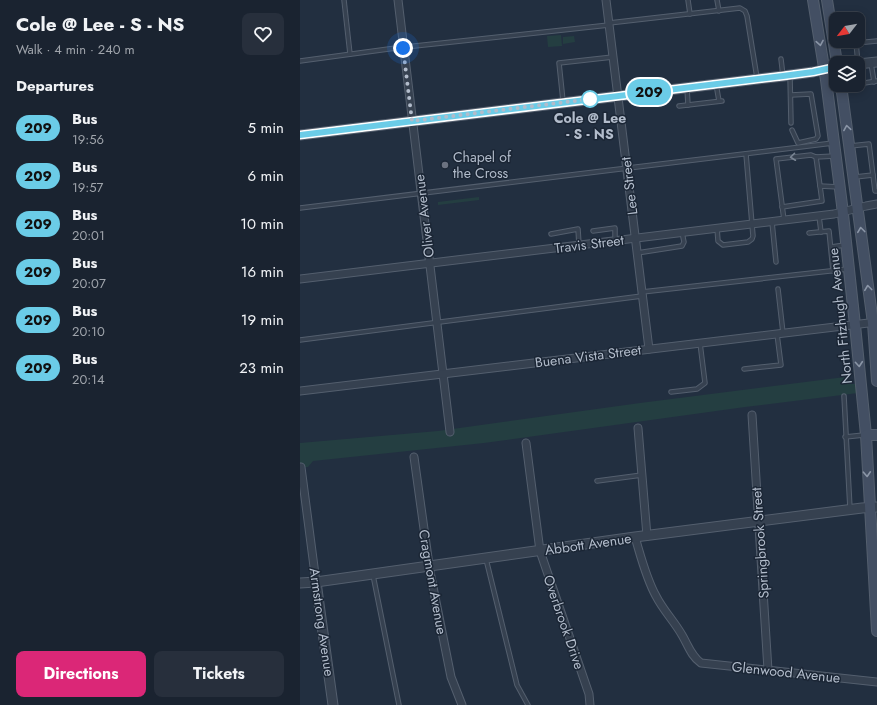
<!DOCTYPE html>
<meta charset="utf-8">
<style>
:root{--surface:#1a2330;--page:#272f3c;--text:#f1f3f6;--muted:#9fa4ab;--line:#38404c;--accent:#db2777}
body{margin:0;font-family:Jost,sans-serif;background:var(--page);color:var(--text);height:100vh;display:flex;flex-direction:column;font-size:15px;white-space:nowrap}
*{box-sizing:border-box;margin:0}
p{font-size:13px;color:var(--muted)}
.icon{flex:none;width:22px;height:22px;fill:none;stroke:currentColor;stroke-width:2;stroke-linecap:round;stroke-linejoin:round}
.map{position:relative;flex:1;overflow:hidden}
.drawer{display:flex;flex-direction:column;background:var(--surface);width:300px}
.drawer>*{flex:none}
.badge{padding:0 8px;border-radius:13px;font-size:14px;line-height:26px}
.needle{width:26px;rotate:239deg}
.buttons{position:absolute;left:529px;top:12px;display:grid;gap:8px}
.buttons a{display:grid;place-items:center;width:36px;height:36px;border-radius:8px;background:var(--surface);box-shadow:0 2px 10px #0003,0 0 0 1px var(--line);font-size:20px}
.you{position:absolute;width:20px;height:20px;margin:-10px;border:3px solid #fff;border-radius:50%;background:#1a73e8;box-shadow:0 0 0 6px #1a73e833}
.map>.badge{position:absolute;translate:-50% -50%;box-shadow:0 0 0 2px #fff}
h2{padding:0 16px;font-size:15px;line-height:36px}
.round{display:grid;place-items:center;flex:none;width:42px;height:42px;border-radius:8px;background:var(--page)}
.head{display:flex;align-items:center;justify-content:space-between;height:68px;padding:0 16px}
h1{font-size:19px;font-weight:700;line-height:30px}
.primary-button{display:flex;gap:8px;margin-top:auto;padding:8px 16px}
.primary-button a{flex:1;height:46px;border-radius:8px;background:var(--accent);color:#fff;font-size:16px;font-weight:700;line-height:46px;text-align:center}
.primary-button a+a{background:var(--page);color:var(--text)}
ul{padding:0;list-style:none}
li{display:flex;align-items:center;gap:12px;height:48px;padding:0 16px}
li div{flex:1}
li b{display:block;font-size:15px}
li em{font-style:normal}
li .badge{min-width:44px;font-weight:700;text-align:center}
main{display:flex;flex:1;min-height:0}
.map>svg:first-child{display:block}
</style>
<main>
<section class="drawer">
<div class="head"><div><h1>Cole @ Lee - S - NS</h1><p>Walk · 4 min · 240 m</p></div><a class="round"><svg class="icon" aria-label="heart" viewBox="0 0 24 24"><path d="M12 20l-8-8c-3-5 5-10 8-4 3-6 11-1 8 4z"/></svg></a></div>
<h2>Departures</h2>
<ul>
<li><span class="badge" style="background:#6bcce7;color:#111">209</span><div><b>Bus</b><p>19:56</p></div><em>5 min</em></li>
<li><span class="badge" style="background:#6bcce7;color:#111">209</span><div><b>Bus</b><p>19:57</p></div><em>6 min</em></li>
<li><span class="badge" style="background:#6bcce7;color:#111">209</span><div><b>Bus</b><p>20:01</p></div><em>10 min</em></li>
<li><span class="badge" style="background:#6bcce7;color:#111">209</span><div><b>Bus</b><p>20:07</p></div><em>16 min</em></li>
<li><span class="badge" style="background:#6bcce7;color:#111">209</span><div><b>Bus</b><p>20:10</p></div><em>19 min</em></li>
<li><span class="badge" style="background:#6bcce7;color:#111">209</span><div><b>Bus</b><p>20:14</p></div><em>23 min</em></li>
</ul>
<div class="primary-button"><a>Directions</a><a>Tickets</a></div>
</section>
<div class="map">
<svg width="577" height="705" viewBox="0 0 577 705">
<rect width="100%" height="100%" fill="#222f40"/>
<g fill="#243e41">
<polygon points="261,35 262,46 248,47 247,36"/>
<polygon points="274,36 275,42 263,44 263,37"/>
<polygon points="179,197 179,200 138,205 138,202"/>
<polygon points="545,377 546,384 556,384 558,393 445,407 184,443 13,461 8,467 0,467 0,443 138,431 340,403"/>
</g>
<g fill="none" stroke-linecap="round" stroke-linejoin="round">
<defs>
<g id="service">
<polyline points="44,0 50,54"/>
<polyline points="388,0 390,14"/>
<polyline points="417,0 419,11"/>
<polyline points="309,23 440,8 445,11 447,16 457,78"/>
<polyline points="481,59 483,76"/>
<polyline points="0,61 96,48 309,25"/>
<polyline points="558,63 556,43 577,41"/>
<polyline points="571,63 574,82"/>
<polyline points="490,76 491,123"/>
<polyline points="416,84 419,101"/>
<polyline points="558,84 577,81"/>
<polyline points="542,86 550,85"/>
<polyline points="387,88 388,105"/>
<polyline points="491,95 511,94 518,136 516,139 498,143 492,130"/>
<polyline points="263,101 259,63 313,57"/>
<polyline points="379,106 422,101"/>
<polyline points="550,146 569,144 575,191 577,191"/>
<polyline points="516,157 520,186"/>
<polyline points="555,177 573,175"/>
<polyline points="482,207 522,201 520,186 539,187"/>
<polyline points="0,208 533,143"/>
<polyline points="519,216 521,232"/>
<polyline points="484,220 476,159 511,155 516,157 535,156"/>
<polyline points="472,222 476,262"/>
<polyline points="417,228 418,241 423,245 448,242 452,239 453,236 446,154"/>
<polyline points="293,231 315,228 315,241"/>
<polyline points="509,233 529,231 533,271"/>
<polyline points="251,234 278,229 279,245"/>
<polyline points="531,247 545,245"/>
<polyline points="337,253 382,246 384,242 382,232"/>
<polyline points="478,289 483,333"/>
<polyline points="342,292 548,269"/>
<polyline points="0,340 342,296"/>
<polyline points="444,369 481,365 477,334"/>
<polyline points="371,392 397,389 405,383 400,343"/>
<polyline points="544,396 550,509"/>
<polyline points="545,437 564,435"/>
<polyline points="297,481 342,475"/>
<polyline points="186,559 217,685 228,705"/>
<polyline points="73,575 99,705"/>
</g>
<g id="minor">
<polyline points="98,0 150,432"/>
<polyline points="306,0 349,349"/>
<polyline points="0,279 534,214 566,206 577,204"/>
<polyline points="0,391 577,322"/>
<polyline points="452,415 468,670"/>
<polyline points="338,428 347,536"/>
<polyline points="226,443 240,551 289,694 290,705"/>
<polyline points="114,457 130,572 151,677 162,705"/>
<polyline points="1,467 16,582"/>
<path d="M 335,537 C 341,557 346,578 356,596 C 363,610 374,621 382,635 C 388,645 391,656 401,663 L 577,682"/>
</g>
<g id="tertiary">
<polyline points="558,64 577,62"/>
<polyline points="0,135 483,76 513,72 536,67"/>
<polyline points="16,582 33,705"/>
<polyline points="0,583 16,582 335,537 562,508 577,507"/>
</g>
<g id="secondary">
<polyline points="513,0 526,80 542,205 555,325 566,435 577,631"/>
<polyline points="527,0 537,63"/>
<polyline points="541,85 573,323 577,381"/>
<polyline points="566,435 577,435"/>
</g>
</defs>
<use href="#service" stroke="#545f6e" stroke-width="5.5"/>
<use href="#minor" stroke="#545f6e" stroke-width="9"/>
<use href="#tertiary" stroke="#545f6e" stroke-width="11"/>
<use href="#secondary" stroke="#545f6e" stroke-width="12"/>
<use href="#service" stroke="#364150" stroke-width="3.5"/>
<use href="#minor" stroke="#364150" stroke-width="7"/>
<use href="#tertiary" stroke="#364150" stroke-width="9"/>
<use href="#secondary" stroke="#434f63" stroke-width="10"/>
</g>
<defs><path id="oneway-chevron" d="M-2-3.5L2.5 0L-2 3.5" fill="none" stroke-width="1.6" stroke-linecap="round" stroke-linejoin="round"/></defs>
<g stroke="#8b96a7">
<use href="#oneway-chevron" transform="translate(520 43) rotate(80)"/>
<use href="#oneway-chevron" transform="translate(547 128) rotate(-99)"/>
<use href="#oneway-chevron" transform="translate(561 230) rotate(-97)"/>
<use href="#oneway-chevron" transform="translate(568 288) rotate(-97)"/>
<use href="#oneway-chevron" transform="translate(559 364) rotate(85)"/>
<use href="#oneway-chevron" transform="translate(567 474) rotate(87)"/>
</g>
<use stroke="#7a8594" href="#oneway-chevron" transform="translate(493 157) rotate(173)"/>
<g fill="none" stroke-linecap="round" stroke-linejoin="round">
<defs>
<polyline id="line" points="0,135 483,76 513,72 536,67"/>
</defs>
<use href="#line" stroke="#fff" stroke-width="9"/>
<use href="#line" stroke="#6bcce7" stroke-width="6"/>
<polyline stroke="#b2bccb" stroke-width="4" stroke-dasharray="0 7.2" points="103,48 112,121 290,99"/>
</g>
<circle fill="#fff" stroke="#6bcce7" stroke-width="2" cx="290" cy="99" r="8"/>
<circle fill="#6b7280" stroke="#1b2635" stroke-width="1.5" cx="145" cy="165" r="4"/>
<g text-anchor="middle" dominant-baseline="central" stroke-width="3" stroke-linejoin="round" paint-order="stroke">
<g font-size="14" font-weight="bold" fill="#b2bccb" stroke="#1b2635">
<text x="290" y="118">Cole @ Lee<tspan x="290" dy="16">- S - NS</tspan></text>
</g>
<g font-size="14" fill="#b2bccb" stroke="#1b2635" text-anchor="start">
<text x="153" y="157">Chapel of<tspan x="153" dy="16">the Cross</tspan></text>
</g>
<g font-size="14" fill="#b2bccb" stroke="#1b2635">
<text transform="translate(329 186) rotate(-97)">Lee Street</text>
<text transform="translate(124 216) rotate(-97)">Oliver Avenue</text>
<text transform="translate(289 244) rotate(-7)">Travis Street</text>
<text transform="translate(540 316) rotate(-96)">North Fitzhugh Avenue</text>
<text transform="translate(288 356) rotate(-7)">Buena Vista Street</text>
<text transform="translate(460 543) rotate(-94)">Springbrook Street</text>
<text transform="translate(288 544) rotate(-8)">Abbott Avenue</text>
<text transform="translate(133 582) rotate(80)">Cragmont Avenue</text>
<text transform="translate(22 622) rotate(82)">Armstrong Avenue</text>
<text transform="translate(264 622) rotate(71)">Overbrook Drive</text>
<text transform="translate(486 672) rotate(6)">Glenwood Avenue</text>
</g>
</g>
</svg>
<div class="buttons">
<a><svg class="needle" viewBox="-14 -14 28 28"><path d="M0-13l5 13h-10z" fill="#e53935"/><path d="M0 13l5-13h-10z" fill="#9fa4ab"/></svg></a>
<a><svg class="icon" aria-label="layers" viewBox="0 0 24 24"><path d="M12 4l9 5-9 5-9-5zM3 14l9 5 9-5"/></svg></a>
</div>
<div class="you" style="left:103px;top:48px"></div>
<b class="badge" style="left:349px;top:92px;background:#6bcce7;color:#111">209</b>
</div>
</main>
